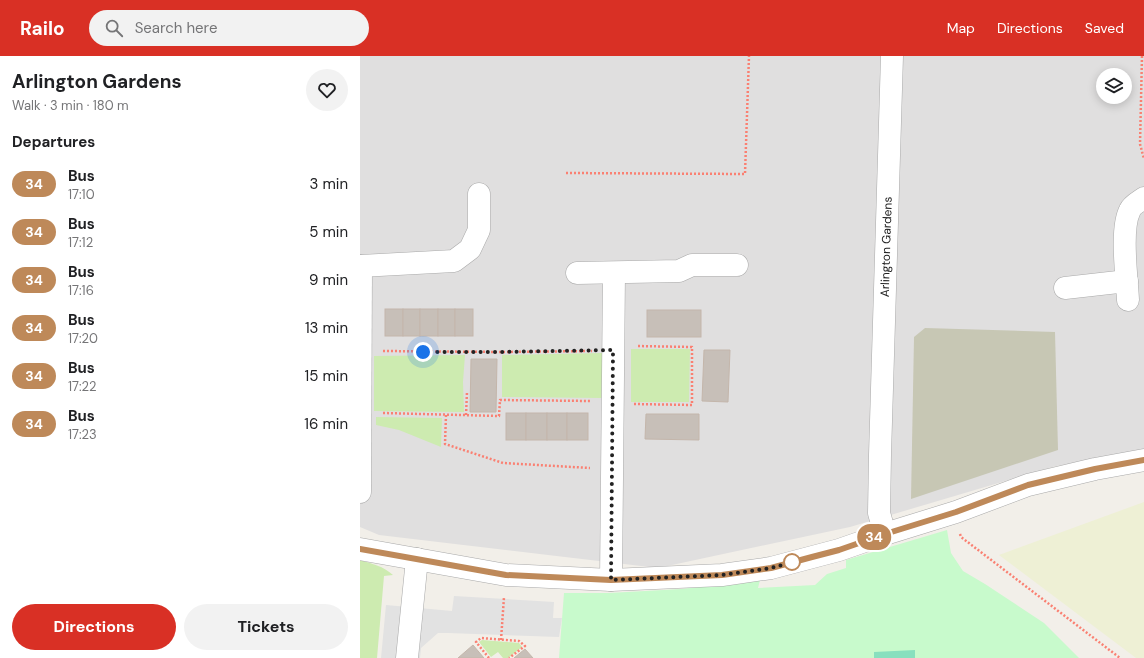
<!DOCTYPE html>
<meta charset="utf-8">
<style>
:root{--surface:#fff;--page:#f2f2f2;--text:#202124;--muted:#757577;--accent:#d93025}
body{margin:0;font-family:"DM Sans",sans-serif;background:var(--page);color:var(--text);height:100vh;display:flex;flex-direction:column;font-size:15px;white-space:nowrap}
*{box-sizing:border-box;margin:0}
p{font-size:13px;color:var(--muted)}
.icon{flex:none;width:22px;height:22px;fill:none;stroke:currentColor;stroke-width:2;stroke-linecap:round;stroke-linejoin:round}
.map{position:relative;flex:1;overflow:hidden}
.drawer{display:flex;flex-direction:column;background:var(--surface);width:360px}
.drawer>*{flex:none}
.badge{padding:0 8px;border-radius:13px;font-size:14px;line-height:26px}
.tools{position:absolute;left:736px;top:12px;display:grid;gap:8px}
.tools a{display:grid;place-items:center;width:36px;height:36px;border-radius:50%;background:var(--surface);box-shadow:0 2px 10px #0003;font-size:20px}
.you{position:absolute;width:20px;height:20px;margin:-10px;border:3px solid #fff;border-radius:50%;background:#1a73e8;box-shadow:0 0 0 6px #1a73e833}
.map>.badge{position:absolute;translate:-50% -50%;box-shadow:0 0 0 2px #fff}
h2{padding:0 12px;font-size:15px;line-height:36px}
.round{display:grid;place-items:center;flex:none;width:42px;height:42px;border-radius:21px;background:var(--page)}
.summary{display:flex;align-items:center;justify-content:space-between;height:68px;padding:0 12px}
h1{font-size:19px;font-weight:700;line-height:30px}
.primary-button{display:flex;gap:8px;margin-top:auto;padding:8px 12px}
.primary-button a{flex:1;height:46px;border-radius:24px;background:var(--accent);color:#fff;font-size:16px;font-weight:700;line-height:46px;text-align:center}
.primary-button a+a{background:var(--page);color:var(--text)}
ul{padding:0;list-style:none}
li{display:flex;align-items:center;gap:12px;height:48px;padding:0 12px}
li div{flex:1}
li b{display:block;font-size:15px}
li em{font-style:normal}
li .badge{min-width:44px;font-weight:700;text-align:center}
header{display:flex;align-items:center;gap:24px;box-sizing:border-box;height:56px;padding:0 20px;background:var(--accent);color:#fff}
header strong{font-size:19px}
nav{display:flex;gap:22px;margin-inline-start:auto;font-size:14px}
.search{width:280px;height:36px;background:var(--page);display:flex;align-items:center;gap:10px;box-sizing:border-box;padding:0 14px;border-radius:22px;color:var(--muted);font-size:15px}
main{display:flex;flex:1;min-height:0}
.map>svg:first-child{display:block}
</style>
<header>
<strong>Railo</strong>
<div class="search"><svg class="icon" aria-label="search" viewBox="0 0 24 24"><circle cx="10" cy="10" r="6"/><path d="M15 15l6 6"/></svg>Search here</div>
<nav><a>Map</a><a>Directions</a><a>Saved</a></nav>
</header>
<main>
<section class="drawer">
<div class="summary"><div><h1>Arlington Gardens</h1><p>Walk · 3 min · 180 m</p></div><a class="round"><svg class="icon" aria-label="heart" viewBox="0 0 24 24"><path d="M12 20l-8-8c-3-5 5-10 8-4 3-6 11-1 8 4z"/></svg></a></div>
<h2>Departures</h2>
<ul>
<li><span class="badge" style="background:#be8959;color:#fff">34</span><div><b>Bus</b><p>17:10</p></div><em>3 min</em></li>
<li><span class="badge" style="background:#be8959;color:#fff">34</span><div><b>Bus</b><p>17:12</p></div><em>5 min</em></li>
<li><span class="badge" style="background:#be8959;color:#fff">34</span><div><b>Bus</b><p>17:16</p></div><em>9 min</em></li>
<li><span class="badge" style="background:#be8959;color:#fff">34</span><div><b>Bus</b><p>17:20</p></div><em>13 min</em></li>
<li><span class="badge" style="background:#be8959;color:#fff">34</span><div><b>Bus</b><p>17:22</p></div><em>15 min</em></li>
<li><span class="badge" style="background:#be8959;color:#fff">34</span><div><b>Bus</b><p>17:23</p></div><em>16 min</em></li>
</ul>
<div class="primary-button"><a>Directions</a><a>Tickets</a></div>
</section>
<div class="map">
<svg width="784" height="602" viewBox="0 0 784 602">
<rect width="100%" height="100%" fill="#f2efe9"/>
<path fill="#e0dfdf" fill-rule="evenodd" d="M 0,0 L 784,0 L 784,396 L 696,410 L 490,471 L 298,512 L 19,479 L 0,471 ZM 743,19 L 765,19 L 765,41 L 743,41 Z"/>
<polygon fill="#c7c7b4" points="565,272 695,276 698,394 551,443 554,281"/>
<polygon fill="#eef0d5" points="784,446 784,602 776,602 639,499"/>
<g fill="#cdebb0">
<polygon points="271,293 330,293 329,346 271,346"/>
<polygon points="242,297 242,342 142,341 142,299"/>
<polygon points="105,299 103,326 104,356 14,355 14,300"/>
<polygon points="16,361 82,362 81,391 39,374 16,369"/>
<path d="M 0,504 C 13,508 23,510 33,519 L 24,520 L 17,602 L 0,602 Z"/>
<polygon points="122,584 159,587 162,591 148,602 143,602 138,596 131,601 119,586"/>
</g>
<polygon fill="#c8facc" points="587,474 591,497 603,515 625,528 684,567 719,602 199,602 204,537 249,537 321,533 400,524 398,532 455,529 467,518 486,512 486,504"/>
<polygon fill="#88e0be" points="555,594 555,602 514,602 514,596"/>
<polygon fill="#e2e2e2" points="94,540 194,546 193,562 202,562 199,581 88,577 78,577 61,592 60,602 21,602 26,549 92,555"/>
<g fill="#c7bfb8" stroke="#c4b6ab">
<rect x="25" y="253" width="18" height="27"/>
<rect x="43" y="253" width="17" height="27"/>
<rect x="60" y="253" width="18" height="27"/>
<rect x="78" y="253" width="17" height="27"/>
<rect x="95" y="253" width="18" height="27"/>
<rect x="287" y="254" width="54" height="27"/>
<polygon points="344,294 370,294 368,346 342,345"/>
<polygon points="111,303 137,303 136,356 110,356"/>
<rect x="146" y="357" width="20" height="27"/>
<rect x="166" y="357" width="21" height="27"/>
<rect x="187" y="357" width="20" height="27"/>
<rect x="207" y="357" width="21" height="27"/>
<polygon points="286,358 339,358 339,384 285,383"/>
<polygon points="113,589 124,602 98,602"/>
<polygon points="165,593 173,602 154,602"/>
</g>
<g fill="none" stroke-linecap="round" stroke-linejoin="round">
<defs>
<g id="minor">
<polyline points="0,210 94,205 110,193 119,174 119,138"/>
<polyline points="217,217 319,215 332,209 377,209"/>
<polyline points="705,232 767,225"/>
<path d="M 768,244 C 767,222 760,173 770,154 C 772,149 780,145 784,142"/>
<polyline points="0,436 1,210"/>
<path id="s1" d="M 525,478 L 519,457 L 520,399 L 532,0"/>
<polyline points="0,493 146,519 251,524 362,519 411,512 479,494 525,478 596,456 668,429 735,413 784,404"/>
<polyline points="251,524 254,217"/>
<polyline points="47,602 57,503"/>
</g>
</defs>
<use href="#minor" stroke="#a9a9a9" stroke-width="23"/>
<g stroke="#fa8072" stroke-width="2.5" stroke-dasharray="2 2" stroke-linecap="butt">
<polyline points="782,0 780,88 784,103"/>
<polyline points="206,117 385,118 389,0"/>
<polyline points="23,295 140,296 232,295"/>
<polyline points="274,348 332,349 332,291 276,290"/>
<polyline points="23,357 139,360 140,344 231,345"/>
<polyline points="86,359 85,388 143,407 230,412"/>
<polyline points="106,359 107,336"/>
<polyline points="600,478 601,481 760,602"/>
<polyline points="141,584 144,541"/>
<polyline points="129,602 116,586 121,582 159,585 165,590 149,602"/>
</g>
<use href="#minor" stroke="#fff" stroke-width="22"/>
</g>
<g fill="none" stroke-linecap="round" stroke-linejoin="round">
<defs>
<polyline id="line" points="0,493 146,519 251,524 362,519 411,512 452,501 479,494 525,478 596,456 668,429 735,413 784,404"/>
</defs>
<use href="#line" stroke="#fff" stroke-width="9"/>
<use href="#line" stroke="#be8959" stroke-width="6"/>
<polyline stroke="#222" stroke-width="4" stroke-dasharray="0 7.2" points="63,296 140,296 253,294 251,524 362,519 411,512 438,505 432,506"/>
</g>
<circle fill="#fff" stroke="#be8959" stroke-width="2" cx="432" cy="506" r="8"/>
<g text-anchor="middle" dominant-baseline="central" stroke-width="3.5" stroke-linejoin="round" paint-order="stroke">
<g font-size="12" fill="#222" stroke="#fff">
<text stroke="none"><textPath href="#s1" startOffset="288">Arlington Gardens</textPath></text>
</g>
</g>
</svg>
<div class="tools">
<a><svg class="icon" aria-label="layers" viewBox="0 0 24 24"><path d="M12 4l9 5-9 5-9-5zM3 14l9 5 9-5"/></svg></a>
</div>
<div class="you" style="left:63px;top:296px"></div>
<b class="badge" style="left:514px;top:481px;background:#be8959;color:#fff">34</b>
</div>
</main>
